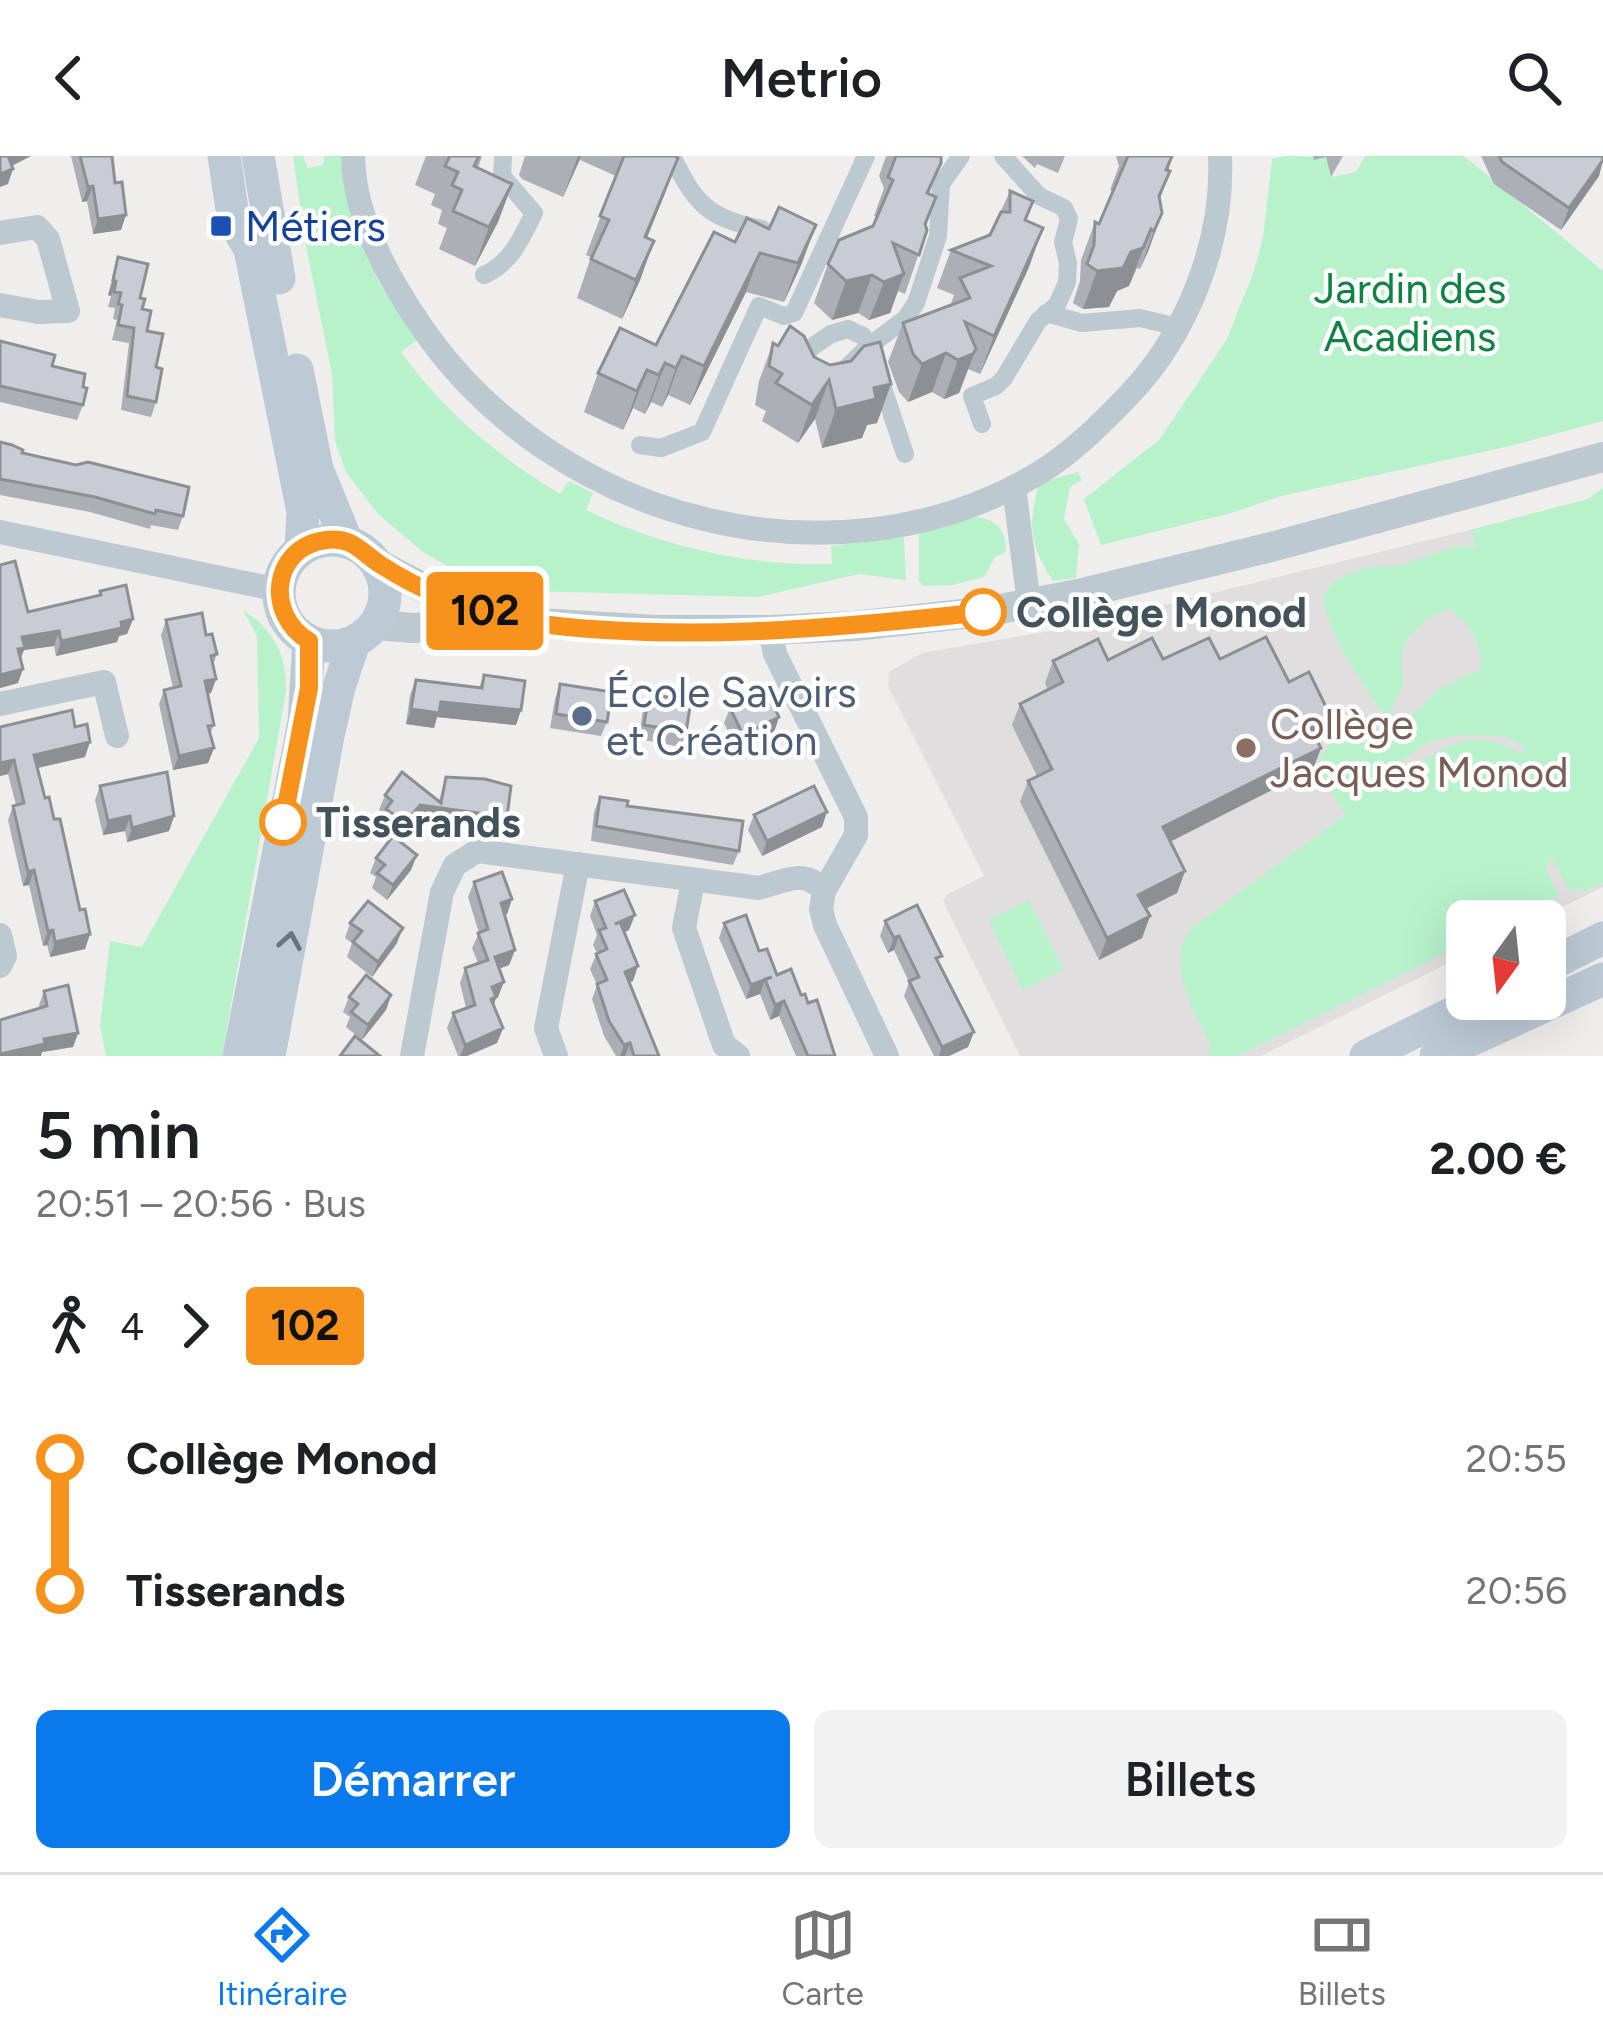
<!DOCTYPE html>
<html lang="fr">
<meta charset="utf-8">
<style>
:root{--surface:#fff;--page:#f2f2f2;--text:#202124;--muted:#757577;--line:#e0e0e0;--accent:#0a79ec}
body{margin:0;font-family:Figtree,sans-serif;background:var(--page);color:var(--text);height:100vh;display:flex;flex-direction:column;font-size:45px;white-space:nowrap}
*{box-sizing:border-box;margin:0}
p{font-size:39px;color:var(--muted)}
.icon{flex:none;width:66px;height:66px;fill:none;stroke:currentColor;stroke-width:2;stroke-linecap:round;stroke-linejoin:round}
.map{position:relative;height:900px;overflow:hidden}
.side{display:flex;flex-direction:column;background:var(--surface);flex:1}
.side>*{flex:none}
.badge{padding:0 24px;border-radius:9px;font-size:42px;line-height:78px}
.needle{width:78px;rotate:195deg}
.buttons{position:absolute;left:1446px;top:744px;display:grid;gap:24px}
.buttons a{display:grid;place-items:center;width:120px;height:120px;border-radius:18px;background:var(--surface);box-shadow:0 12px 48px #0002;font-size:60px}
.map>.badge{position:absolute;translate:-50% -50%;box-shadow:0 0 0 6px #fff}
.legs{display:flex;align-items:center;gap:18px;height:132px;padding:0 36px;font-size:39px}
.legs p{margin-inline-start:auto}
.overview{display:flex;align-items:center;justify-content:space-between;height:204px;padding:0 36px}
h1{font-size:66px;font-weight:600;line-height:90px}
.action{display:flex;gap:24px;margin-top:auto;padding:24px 36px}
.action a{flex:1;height:138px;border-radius:18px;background:var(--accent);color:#fff;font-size:48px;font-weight:600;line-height:138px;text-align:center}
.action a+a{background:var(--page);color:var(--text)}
ul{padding:0 36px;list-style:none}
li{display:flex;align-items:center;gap:42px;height:132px;font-size:45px}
li i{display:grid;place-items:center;width:18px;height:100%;margin:0 15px;background:currentColor}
li i::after{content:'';width:30px;height:30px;margin:-15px;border:9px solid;border-radius:50%;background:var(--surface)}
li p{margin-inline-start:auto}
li:first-child i{background:linear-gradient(#0000 50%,currentColor 0)}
li:last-child i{background:linear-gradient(currentColor 50%,#0000 0)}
header{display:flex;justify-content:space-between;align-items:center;height:156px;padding:0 36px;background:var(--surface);font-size:54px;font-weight:600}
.tabs{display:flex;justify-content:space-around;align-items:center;height:168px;border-top:3px solid var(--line);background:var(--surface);font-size:33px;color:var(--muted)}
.tabs a{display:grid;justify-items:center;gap:6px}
.tabs .on{color:var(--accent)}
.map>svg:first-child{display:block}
</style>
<header><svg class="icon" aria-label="back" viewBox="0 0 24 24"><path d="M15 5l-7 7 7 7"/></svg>Metrio<svg class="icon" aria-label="search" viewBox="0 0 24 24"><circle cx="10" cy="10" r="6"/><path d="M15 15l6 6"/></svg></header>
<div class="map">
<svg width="1603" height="900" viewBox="0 0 1603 900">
<rect width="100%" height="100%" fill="#f0eded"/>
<polygon fill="#e1dedf" points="1470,374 1603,654 1603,731 1534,765 1467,765 1467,798 1261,900 1020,900 943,745 946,739 984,720 888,530 889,516 922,497 1073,471"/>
<g fill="#b7f2cb" fill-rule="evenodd">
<path d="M 293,0 L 303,0 L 308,12 L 323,9 L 324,0 L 347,0 L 351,67 L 379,127 L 417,184 L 401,196 C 443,255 499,301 560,338 L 569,325 L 593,337 L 586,354 C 663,391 747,410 832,408 L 831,390 L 904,381 L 906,424 L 859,418 L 758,441 L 527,435 L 460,417 L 423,396 L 378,358 L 346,316 L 335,285 L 332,218 L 305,85 Z"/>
<polygon points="1286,0 1326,1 1331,21 1356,16 1365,0 1464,0 1603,115 1603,265 1510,290 1281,340 1231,357 1101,389 1084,343 1159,284 1226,185 1254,115 1263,81 1272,3"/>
<path d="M 1078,316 L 1082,324 L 1070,331 L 1064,363 L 1079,388 L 1076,422 L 1053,425 C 1029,388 1028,370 1039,327 Z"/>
<path d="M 1603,332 L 1603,727 L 1586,734 L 1569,734 L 1550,699 L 1546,713 L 1559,740 L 1509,765 L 1467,765 L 1467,786 L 1237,900 L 1210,900 L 1207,893 L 1211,890 C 1194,852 1165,813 1190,773 L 1345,659 L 1324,624 L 1320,600 L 1333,585 L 1398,575 L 1436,535 L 1481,513 C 1482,485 1471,469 1448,453 L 1427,463 L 1407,483 L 1401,499 L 1403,529 L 1387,563 C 1361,526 1332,486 1322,441 L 1336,424 L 1364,412 L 1402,409 L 1458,390 L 1477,392 L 1470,374 L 1588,343 ZM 1458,579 L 1504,580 L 1526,592 L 1520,597 C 1469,568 1447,592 1404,616 L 1403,604 L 1428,586 Z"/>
<path d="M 970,360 C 994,362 1006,371 1006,396 L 995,401 L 984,421 L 953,429 L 923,430 L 919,425 L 919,378 Z"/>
<path d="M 243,454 C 273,474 287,498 286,535 L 222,900 L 106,900 L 100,870 L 110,785 L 142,791 L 259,582 L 257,480 Z"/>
<polygon points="1029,744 1064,814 1023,834 989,764"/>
</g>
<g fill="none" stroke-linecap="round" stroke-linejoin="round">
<g stroke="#bcc9d1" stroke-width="18">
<path d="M 672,0 C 696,49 708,62 762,73"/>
<path d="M 484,119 C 511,107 521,83 534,57 L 502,20 L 503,0"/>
<polyline points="1046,157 1082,167 1140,162 1178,171"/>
<polygon points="848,173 863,180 869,190 842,216 835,228 808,229 803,219 809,193 831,178"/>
<polyline points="982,268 972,240 996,230 1004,222 1038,165 1057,149 1067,126 1068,107 1063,86 1069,63 1064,52 1039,40 1003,0"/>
<polyline points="640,289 661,292 702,276 759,150 784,160 794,157 866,0"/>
<polyline points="905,298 869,190 905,163 916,147 938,80 941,28 961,0"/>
</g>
<g stroke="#bcc9d1" stroke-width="24">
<path d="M 353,0 C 354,59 386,119 419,167 C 550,363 832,441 1039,317 C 1072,297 1101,268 1128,240 C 1187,179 1224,86 1220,0"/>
<polyline points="0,77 37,71 48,83 68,155 38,156 0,149"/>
<polyline points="1014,331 1029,448"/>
<polyline points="0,376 279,434"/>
<polyline points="770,474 775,498 856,661 856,679 824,735"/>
<polyline points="0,548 104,526 117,580"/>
<polyline points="693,725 684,772 724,889 738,900"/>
<polyline points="0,779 5,800 0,810"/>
<path d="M 412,900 L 442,736 L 455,709 L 477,695 L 759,732 C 784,725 805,712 824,735 L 821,753 L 825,769 L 887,900"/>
<polyline points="556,900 546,872 578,708"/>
</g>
<g stroke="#bcc9d1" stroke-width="30">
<polyline points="378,408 449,445 499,459"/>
<polyline points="375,469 413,472 522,466 657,474 770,474 854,470 990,455 1078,438 1275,390 1603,301"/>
</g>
<g stroke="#bccad6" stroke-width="33">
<polyline points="224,0 234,66 250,93 303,356 301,393"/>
<polyline points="258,0 279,122"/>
<polyline points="297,214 317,313 346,384"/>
<circle cx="332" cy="437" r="53"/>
<polyline points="1545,811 1603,782"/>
<polyline points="239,900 304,566 309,485"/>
<polyline points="269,900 328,580 339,531 354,486"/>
<polyline points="1366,900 1481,843"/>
<polyline points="1436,900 1603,823"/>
</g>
</g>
<g fill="#acafb6">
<polygon points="71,0 112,0 121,74 93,78 87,45 82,46"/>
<polygon points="426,0 482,0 478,12 512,28 498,66 475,110 439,93 447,72 438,68 442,54 431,49 435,38 415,29"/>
<polygon points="525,0 674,0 678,2 647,82 654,85 640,124 622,163 577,142 591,101 586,99 616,20 580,4 563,41 522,23 519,19"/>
<polygon points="886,0 941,0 941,7 929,38 936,41 926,71 927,74 905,138 898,135 890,157 869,164 858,157 832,164 814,147 828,108 873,70 877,61 874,60 884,32 879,20"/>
<polygon points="1022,0 1065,0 1058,17 1037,8 1035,12"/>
<polygon points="1116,0 1173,0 1168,15 1170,15 1160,43 1162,57 1140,113 1137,112 1129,130 1117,135 1109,151 1083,153 1073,147 1080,125 1081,104 1095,66 1099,68 1113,35 1110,34 1119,10"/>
<polygon points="1313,0 1343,0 1331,21 1326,1 1314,4"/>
<polygon points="1481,0 1603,0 1599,20 1561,74 1494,28"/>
<polygon points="1010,35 1026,64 1029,111 980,218 968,213 959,237 944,243 932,236 908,246 899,236 888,206 903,167 950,150 954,139 937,132 951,94 990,79"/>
<polygon points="735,86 802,107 784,146 746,136 690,249 668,239 662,251 651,246 645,258 633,252 623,274 584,256 598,217 656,189"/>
<polygon points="118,101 140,142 156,211 156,246 151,261 121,254 129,187 112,184 117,164 113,163 115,152 108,151 111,140 108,139"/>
<polygon points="0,185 52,210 83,231 83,249 77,264 0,246"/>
<polygon points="773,187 830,209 891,228 877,267 867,269 862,282 822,292 815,263 798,287 762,265 766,255 755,249 759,225"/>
<polygon points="0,286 22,297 183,360 178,374 151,369 150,373 90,356 0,339"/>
<polygon points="0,409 28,456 98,440 100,435 133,463 127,478 119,480 117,486 56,500 54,490 24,494 20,503 18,527 0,532"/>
<polygon points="166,464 206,479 217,498 213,509 216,523 211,537 208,538 214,569 210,578 214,592 208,607 173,614 159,548 164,534 173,532 161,479"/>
<polygon points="1220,503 1289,526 1323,583 1317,585 1321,592 1313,613 1170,685 1185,715 1177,737 1146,753 1150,760 1142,782 1099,804 1020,646 1028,625 1037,620 1012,569 1020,548 1048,534 1045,527 1053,505"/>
<polygon points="484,519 521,554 516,569 437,561 434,572 406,568 410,539 416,524 479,532"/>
<polygon points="560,528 607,566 601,580 550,572 555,543"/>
<polygon points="649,538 686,576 681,591 639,583 643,553"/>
<polygon points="730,552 779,561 774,576 737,594 724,567"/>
<polygon points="0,571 75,571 85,601 37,612 45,642 54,663 80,754 90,778 85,793 50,801 47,789 43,790 29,729 23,730 8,664 13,650 16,649 8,618 0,620"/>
<polygon points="446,621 502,676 414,664 400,682 381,668 384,658 379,654 385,639 439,645"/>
<polygon points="100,630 174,660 169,675 127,686 125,675 103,679 95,644"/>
<polygon points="600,641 627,650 739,695 733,709 591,685 594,656"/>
<polygon points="754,659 822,671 762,700 748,674"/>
<polygon points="376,702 411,714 387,744 372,732 376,721 370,717"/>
<polygon points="474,726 512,743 507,758 504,759 515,794 509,809 499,813 498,841 496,842 494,848 503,872 497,887 467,900 458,900 447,872 453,857 466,852 460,827 465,812 478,807 472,792 479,777 468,741"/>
<polygon points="595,745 629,774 625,776 633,825 629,827 659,900 616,900 604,880 592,843 597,829 590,813 597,797 593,789 597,779 590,760"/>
<polygon points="885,765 939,807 974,876 968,891 949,900 934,900 904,840 909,826 894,794 888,797 880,780"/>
<polygon points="350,767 397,787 372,821 347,801 352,787 345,782"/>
<polygon points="724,767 759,795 777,819 801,839 835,900 796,900 779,860 770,864 760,838 746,843 719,782"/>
<polygon points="44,835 78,877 73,891 42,896 39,849"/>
<polygon points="391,839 386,854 362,884 346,871 350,861 343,856 349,841"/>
</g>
<g fill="#8c8f94">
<polygon points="8,0 31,0 2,15"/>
<polygon points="578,0 581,0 563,41 577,3"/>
<polygon points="678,2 664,40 631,120 645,81"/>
<polygon points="1603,4 1599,20 1561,74 1569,52"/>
<polygon points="13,13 8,28 0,31 0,18"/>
<polygon points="512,28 498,66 475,110 489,71"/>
<polygon points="93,30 87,45 82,46 88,31"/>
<polygon points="1162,57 1148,96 1140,113 1154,75"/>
<polygon points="126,59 121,74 93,78 98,63"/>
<polygon points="816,69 802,107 784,146 798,107"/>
<polygon points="1043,72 1029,111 980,218 994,180"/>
<polygon points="1151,73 1129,130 1117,135 1109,151 1083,153 1097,115 1131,96"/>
<polygon points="654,85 640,124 622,163 636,124"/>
<polygon points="760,97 746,136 690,249 704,210"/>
<polygon points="904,118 890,157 869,164 884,126"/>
<polygon points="872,119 858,157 832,164 846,125"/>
<polygon points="113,124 116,125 111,140 108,139"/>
<polygon points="976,193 959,237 944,243 958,204"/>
<polygon points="946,197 932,236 908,246 922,208"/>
<polygon points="682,200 668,239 662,251 676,212"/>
<polygon points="665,207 651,246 645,258 659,219"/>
<polygon points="647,214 633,252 623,274 637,235"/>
<polygon points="829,224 815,263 798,287 812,249"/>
<polygon points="891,228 877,267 867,269 862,282 822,292 836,253 874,232"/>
<polygon points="133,463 127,478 119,480 117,486 56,500 61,485"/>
<polygon points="59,475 54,490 24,494 19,506 13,508 22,481"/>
<polygon points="23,513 18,527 0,532 0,519"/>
<polygon points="216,523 211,537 200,539 205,525"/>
<polygon points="441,546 521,554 516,569 437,561 434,572 406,568 411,553"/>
<polygon points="779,561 774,576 737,594 743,579"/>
<polygon points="1331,561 1323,583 1302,593 1310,571"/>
<polygon points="90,586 85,601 29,614 34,599"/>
<polygon points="214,592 208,607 173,614 179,600"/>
<polygon points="1321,592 1313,613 1156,693 1163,671"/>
<polygon points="14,604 8,618 0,620 0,607"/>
<polygon points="420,649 507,661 502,676 414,664 400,682 405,667"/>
<polygon points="827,656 822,671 762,700 767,685"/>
<polygon points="130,660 125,675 103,679 108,665"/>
<polygon points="174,660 169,675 127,686 132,672"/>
<polygon points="417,699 411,714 387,744 393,729"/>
<polygon points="34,714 29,729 23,730 28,716"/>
<polygon points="1185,715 1177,737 1130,760 1138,739"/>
<polygon points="512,743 507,758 495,762 501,747"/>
<polygon points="635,759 629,774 610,783 615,768"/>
<polygon points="1150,760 1142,782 1099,804 1107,782"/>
<polygon points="403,772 397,787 372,821 378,806"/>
<polygon points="53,774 47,789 43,790 48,775"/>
<polygon points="90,778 85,793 50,801 55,786"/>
<polygon points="899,780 894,794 888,797 894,782"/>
<polygon points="515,794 509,809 489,816 495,801"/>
<polygon points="638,810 633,825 619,831 625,816"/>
<polygon points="765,823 760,838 746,843 751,829"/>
<polygon points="504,826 498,841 496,842 491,856 492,831"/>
<polygon points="391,839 386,854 362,884 368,869"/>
<polygon points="784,845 779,860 770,864 775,849"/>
<polygon points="503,872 497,887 467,900 460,900 465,889"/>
<polygon points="974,876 968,891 949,900 939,900 942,891"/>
<polygon points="78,877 73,891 42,896 41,900 0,900 0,898 44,883"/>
<polygon points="630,887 625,900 620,900 624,889"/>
</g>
<g fill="#c8ccd4" stroke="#8c8f94" stroke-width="3">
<polygon points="0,0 8,0 13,13 0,18"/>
<polygon points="80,0 112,0 115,27 122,26 126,59 98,63 93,30 88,31"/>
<polygon points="450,0 479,0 474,10 512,28 489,71 453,55 462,34 452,29 458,16 445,10"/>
<polygon points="624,0 674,0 678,2 645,81 654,85 636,124 591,103 609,64 600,60"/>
<polygon points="896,0 941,0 941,7 927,37 936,41 925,68 927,74 919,99 893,87 904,118 884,126 872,119 846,125 828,108 839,84 873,70 893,24 888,21"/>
<polygon points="1128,0 1172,0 1166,14 1170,15 1159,40 1162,57 1154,75 1151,73 1143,92 1131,96 1123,112 1097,115 1087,108 1094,89 1095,66 1099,68"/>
<polygon points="1499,0 1603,0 1603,4 1569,52 1502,6"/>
<polygon points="1010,35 1033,45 1025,64 1043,72 994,180 965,166 976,193 973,198 958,204 946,197 922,208 913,198 903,167 970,142 960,122 991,110 951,94 990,79 1001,56 1010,56"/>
<polygon points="779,51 816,69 798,107 760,97 704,210 682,200 676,212 665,207 659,219 647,214 637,235 598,217 620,172 656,189 714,76 735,86 747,62 769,73"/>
<polygon points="118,101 148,108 140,142 145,143 142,153 151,155 147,175 163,178 156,211 162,213 156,246 127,240 134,172 118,169 122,149 118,148 121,137 114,136 116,125 113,124"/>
<polygon points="790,170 804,180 814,201 830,209 851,205 864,190 880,186 891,228 874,232 876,243 836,253 829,224 812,249 776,227 782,218 769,210 773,187 778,190"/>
<polygon points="0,185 55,199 52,210 85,218 83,231 87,232 83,249 0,230"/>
<polygon points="0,286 12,289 23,294 22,297 76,309 88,306 189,331 183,360 156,354 155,358 95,341 0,323"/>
<polygon points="15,405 28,456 101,439 100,435 126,429 133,463 121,466 122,472 61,485 59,475 22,481 25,492 18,493 23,513 0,519 0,409"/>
<polygon points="202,457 206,479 212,478 217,498 211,500 216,523 205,525 214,569 208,570 214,592 179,600 164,534 181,530 166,464"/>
<polygon points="1266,481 1289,526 1309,516 1331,561 1310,571 1321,592 1163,671 1185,715 1138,739 1150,760 1107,782 1028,625 1052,613 1020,548 1063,526 1053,505 1098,483 1108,504 1152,482 1163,503 1209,482 1220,503"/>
<polygon points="484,519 525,525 521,554 441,546 439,557 411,553 416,524 482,532"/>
<polygon points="560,528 612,536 607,566 556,558"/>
<polygon points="766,534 779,561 743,579 730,552"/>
<polygon points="649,538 691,545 686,576 644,569"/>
<polygon points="72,554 75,571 87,568 90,586 34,599 45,642 49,641 54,663 60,663 80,754 85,753 90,778 55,786 53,774 48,775 34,714 28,716 13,650 24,647 14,604 0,607 0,571"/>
<polygon points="167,616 174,660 132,672 130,660 108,665 100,630"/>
<polygon points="402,616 441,647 446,621 485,623 511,630 507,661 420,649 405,667 386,653 392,645 385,639"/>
<polygon points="814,630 827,656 767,685 754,659"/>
<polygon points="600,641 628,645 627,650 743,665 739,695 596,670"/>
<polygon points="393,680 417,699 393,729 377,717 385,709 376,702"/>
<polygon points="502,716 512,743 501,747 515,794 495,801 504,826 492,831 496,841 491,843 503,872 465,889 453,857 475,849 465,812 488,804 478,777 488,773 474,726"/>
<polygon points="624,734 635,759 615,768 620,766 638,810 625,816 659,900 634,900 630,887 624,889 609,865 597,828 607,824 596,798 607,793 599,774 606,772 595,745"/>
<polygon points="368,745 403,772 378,806 353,786 362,775 350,767"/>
<polygon points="917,749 942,800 936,802 974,876 942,891 909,825 919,821 899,780 894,782 885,765"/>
<polygon points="746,759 759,795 767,793 777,819 791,813 801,839 805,838 808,847 817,844 835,900 808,900 784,845 775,849 765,823 772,821 751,829 724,767"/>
<polygon points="366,819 391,839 368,869 351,856 358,848 349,841"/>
<polygon points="68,829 78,877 44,883 45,888 0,898 0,864 47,850 44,835"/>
<polygon points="355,880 380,900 340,900"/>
</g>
<defs><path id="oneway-chevron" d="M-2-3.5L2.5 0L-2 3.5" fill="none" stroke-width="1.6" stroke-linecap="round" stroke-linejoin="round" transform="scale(3)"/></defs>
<use stroke="#687681" href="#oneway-chevron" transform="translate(290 785) rotate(-80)"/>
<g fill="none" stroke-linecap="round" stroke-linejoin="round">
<defs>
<path id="line-1" d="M 283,666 L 309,532 L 309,485 C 265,459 271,391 326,384 C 352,380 362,397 381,409 C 401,422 425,434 446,443 C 469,453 500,463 525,466 C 676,487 832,473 983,456"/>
</defs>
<use href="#line-1" stroke="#fff" stroke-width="27"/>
<use href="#line-1" stroke="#f7931d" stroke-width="18"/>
</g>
<rect fill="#1a4fb4" stroke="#fff" stroke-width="4.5" x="209" y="58" width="24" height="24" rx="6"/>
<g fill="#fff" stroke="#f7931d" stroke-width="6">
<circle cx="983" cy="456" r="21"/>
<circle cx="283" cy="666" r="21"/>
</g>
<circle fill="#5c6f8a" stroke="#fff" stroke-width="4.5" cx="582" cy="560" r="12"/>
<circle fill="#8d6e63" stroke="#fff" stroke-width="4.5" cx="1246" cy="592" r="12"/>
<g text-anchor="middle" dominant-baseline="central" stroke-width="9" stroke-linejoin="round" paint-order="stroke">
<g font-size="42" fill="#164399" stroke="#fff" text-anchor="start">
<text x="245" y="70">Métiers</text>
</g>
<g font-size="42" fill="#0f8343" stroke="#fff">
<text x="1410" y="132">Jardin des<tspan x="1410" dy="48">Acadiens</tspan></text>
</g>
<g font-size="42" font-weight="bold" fill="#44525c" stroke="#fff" text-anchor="start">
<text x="1016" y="456">Collège Monod</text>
<text x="316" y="666">Tisserands</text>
</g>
<g font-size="42" fill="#4e5e75" stroke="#fff" text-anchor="start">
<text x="606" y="536">École Savoirs<tspan x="606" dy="48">et Création</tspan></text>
</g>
<g font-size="42" fill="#785e54" stroke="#fff" text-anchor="start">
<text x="1270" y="568">Collège<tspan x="1270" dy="48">Jacques Monod</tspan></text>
</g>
</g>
</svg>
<div class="buttons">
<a><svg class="needle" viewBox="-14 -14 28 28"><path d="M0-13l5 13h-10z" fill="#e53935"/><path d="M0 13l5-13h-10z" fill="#757577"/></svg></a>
</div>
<b class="badge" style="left:485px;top:455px;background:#f7931d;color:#111">102</b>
</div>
<section class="side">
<div class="overview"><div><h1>5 min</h1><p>20:51 – 20:56 · Bus</p></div><b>2.00 €</b></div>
<div class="legs"><svg class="icon" aria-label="walk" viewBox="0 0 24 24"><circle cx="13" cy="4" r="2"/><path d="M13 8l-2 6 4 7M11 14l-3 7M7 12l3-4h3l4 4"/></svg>4<svg class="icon" aria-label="forward" viewBox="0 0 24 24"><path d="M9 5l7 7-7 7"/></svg><b class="badge" style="background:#f7931d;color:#111">102</b></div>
<ul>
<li><i style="color:#f7931d"></i><b>Collège Monod</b><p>20:55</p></li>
<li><i style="color:#f7931d"></i><b>Tisserands</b><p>20:56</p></li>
</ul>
<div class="action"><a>Démarrer</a><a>Billets</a></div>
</section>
<nav class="tabs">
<a class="on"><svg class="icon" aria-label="directions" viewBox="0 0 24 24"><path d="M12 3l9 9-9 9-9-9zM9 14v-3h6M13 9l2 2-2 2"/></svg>Itinéraire</a>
<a><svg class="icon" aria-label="map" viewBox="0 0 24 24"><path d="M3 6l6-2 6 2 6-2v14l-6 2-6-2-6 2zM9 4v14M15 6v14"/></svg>Carte</a>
<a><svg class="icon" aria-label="tickets" viewBox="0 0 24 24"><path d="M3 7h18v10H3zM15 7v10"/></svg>Billets</a>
</nav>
